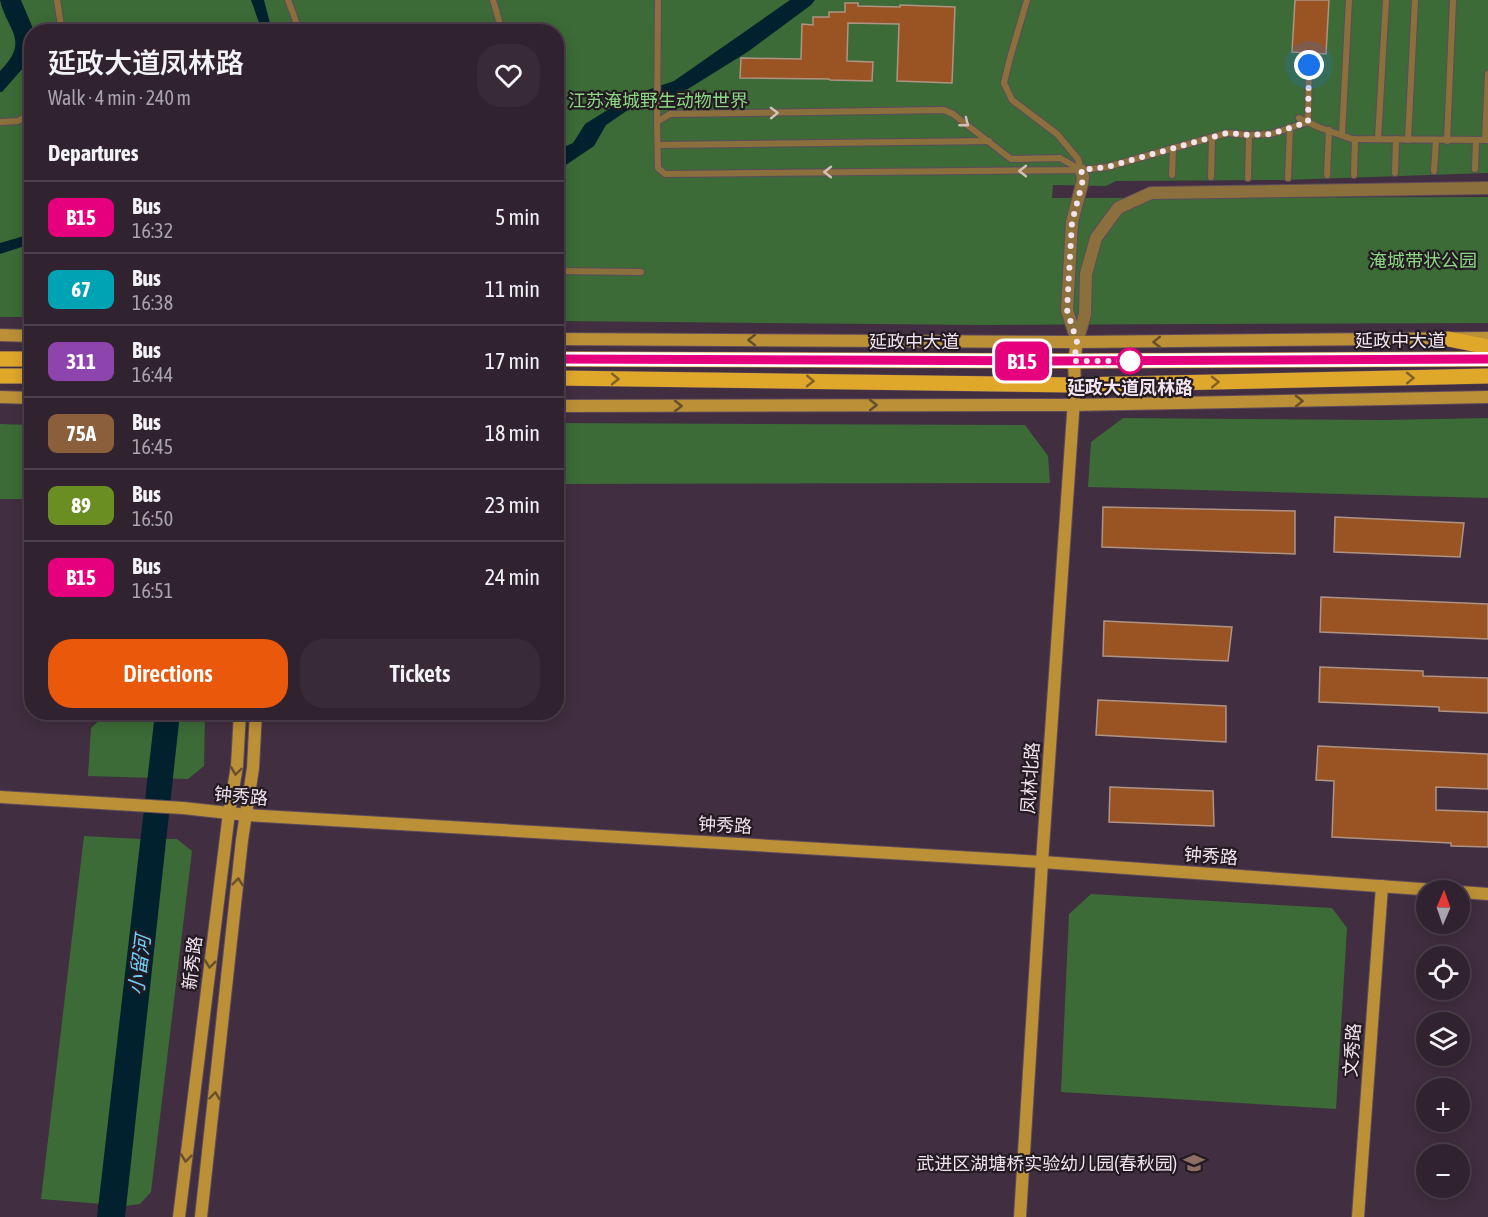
<!DOCTYPE html>
<meta charset="utf-8">
<style>
:root{--surface:#312230;--page:#392a38;--text:#f1f3f6;--muted:#a8a4ab;--line:#4c3f4c;--accent:#ea580c}
body{margin:0;font-family:"Asap Condensed","Noto Sans SC",sans-serif;background:var(--page);color:var(--text);height:100vh;display:flex;flex-direction:column;font-size:22px;white-space:nowrap}
*{box-sizing:border-box;margin:0}
p{font-size:20px;color:var(--muted)}
.icon{flex:none;width:33px;height:33px;fill:none;stroke:currentColor;stroke-width:2;stroke-linecap:round;stroke-linejoin:round}
.map{position:relative;flex:1;overflow:hidden}
.sheet{position:absolute;left:24px;top:24px;width:540px;height:696px;display:flex;flex-direction:column;background:var(--surface);border-radius:24px;box-shadow:0 3px 15px #0003,0 0 0 2px var(--line)}
.sheet>*{flex:none}
.badge{padding:0 12px;border-radius:9px;font-size:21px;line-height:39px}
.needle{width:39px;rotate:2deg}
.fabs{position:absolute;left:1416px;top:880px;display:grid;gap:12px}
.fabs a{display:grid;place-items:center;width:54px;height:54px;border-radius:50%;background:var(--surface);box-shadow:0 3px 15px #0003,0 0 0 2px var(--line);font-size:30px}
.you{position:absolute;width:30px;height:30px;margin:-15px;border:4px solid #fff;border-radius:50%;background:#1a73e8;box-shadow:0 0 0 9px #1a73e833}
.map>.badge{position:absolute;translate:-50% -50%;box-shadow:0 0 0 3px #fff}
h2{padding:0 24px;font-size:22px;line-height:54px}
.round{display:grid;place-items:center;flex:none;width:63px;height:63px;border-radius:24px;background:var(--page)}
.overview{display:flex;align-items:center;justify-content:space-between;height:102px;padding:0 24px}
h1{font-size:28px;font-weight:600;line-height:45px}
.action{display:flex;gap:12px;margin-top:auto;padding:12px 24px}
.action a{flex:1;height:69px;border-radius:24px;background:var(--accent);color:#fff;font-size:24px;font-weight:600;line-height:69px;text-align:center}
.action a+a{background:var(--page);color:var(--text)}
ul{padding:0;list-style:none}
li{display:flex;align-items:center;gap:18px;height:72px;padding:0 24px;border-top:2px solid var(--line)}
li div{flex:1}
li b{display:block;font-size:22px}
li em{font-style:normal}
li .badge{min-width:66px;font-weight:700;text-align:center}
.map>svg:first-child{display:block}
</style>
<div class="map">
<svg width="1488" height="1217" viewBox="0 0 1488 1217">
<rect width="100%" height="100%" fill="#412e40"/>
<g fill="#3c6b37">
<polygon points="0,0 1488,0 1488,173 1285,180 1116,181 1106,186 1053,185 1052,198 1488,197 1488,323 984,325 557,321 556,32 32,32 31,317 0,317"/>
<polygon points="1123,418 1384,420 1488,418 1488,498 1088,487 1091,442"/>
<polygon points="557,423 1025,425 1048,456 1050,483 557,484"/>
<polygon points="0,424 31,425 31,499 0,499"/>
<polygon points="103,713 205,713 204,766 188,779 88,776 91,728 103,717"/>
<polygon points="84,836 141,839 177,839 192,851 151,1192 140,1204 126,1206 41,1199"/>
<polygon points="1091,894 1332,908 1347,928 1336,1109 1061,1092 1069,914"/>
</g>
<g fill="#00212d">
<path d="M 0,0 L 21,0 L 34,31 L 32,32 L 31,59 L 2,92 L 0,92 L 0,71 C 31,40 7,31 0,0 Z"/>
<polygon points="251,0 264,0 272,31 262,31"/>
<polygon points="790,0 815,0 811,5 749,51 683,92 628,110 606,125 594,146 557,171 557,150 573,143 585,124 630,96 674,81"/>
<polygon points="31,234 31,244 0,254 0,243"/>
<polygon points="155,713 180,713 125,1217 97,1217"/>
</g>
<g fill="#9a5424" stroke="#af9384" stroke-width="1.5">
<polygon points="1295,0 1329,0 1326,54 1292,52"/>
<polygon points="845,3 858,3 858,6 900,7 900,5 955,7 952,83 897,81 899,24 848,23 847,61 873,62 872,81 830,80 829,79 740,78 741,58 801,59 802,24 813,25 813,17 829,17 829,12 845,12"/>
<polygon points="1103,507 1295,511 1295,554 1102,547"/>
<polygon points="1335,517 1464,523 1460,557 1334,552"/>
<polygon points="1321,597 1488,604 1488,639 1320,632"/>
<polygon points="1104,621 1232,627 1228,661 1103,656"/>
<polygon points="1320,667 1423,671 1423,676 1488,678 1488,713 1439,711 1439,707 1319,702"/>
<polygon points="1098,700 1226,706 1226,742 1096,735"/>
<polygon points="1318,746 1488,754 1488,789 1436,787 1436,810 1488,812 1488,847 1451,846 1451,843 1332,837 1334,781 1316,780"/>
<polygon points="1110,787 1213,791 1214,826 1109,822"/>
</g>
<g fill="none" stroke-linecap="round" stroke-linejoin="round">
<defs>
<g id="lane">
<polyline points="57,0 62,32"/>
<polyline points="288,0 300,32"/>
<polyline points="493,0 500,24 499,32"/>
<polyline points="1027,0 1010,58 1004,83 1012,100 1057,134 1078,159 1081,170"/>
<polyline points="1299,118 1318,127 1352,139 1488,140"/>
<polyline points="0,122 18,121 32,113"/>
<polyline points="657,122 658,0"/>
<polyline points="1342,135 1349,0"/>
<polyline points="1378,139 1386,0"/>
<polyline points="1408,140 1415,0"/>
<polyline points="1485,140 1488,74"/>
<polyline points="1447,141 1453,0"/>
<polyline points="658,145 989,141"/>
<polyline points="1475,169 1476,141"/>
<polyline points="1081,170 1060,158 1011,159 953,114 944,110 670,114 657,122 658,168 665,174 1081,170 1107,167 1227,133 1249,135 1271,134 1308,122 1309,65"/>
<polyline points="1434,171 1436,140"/>
<polyline points="1395,173 1396,139"/>
<polyline points="1172,175 1173,148"/>
<polyline points="1327,175 1329,130"/>
<polyline points="1354,175 1355,139"/>
<polyline points="1211,177 1212,137"/>
<polyline points="1248,178 1249,135"/>
<polyline points="1288,178 1290,127"/>
<polyline points="556,271 641,272"/>
</g>
<g id="street">
<polyline points="1077,341 1067,310 1072,222 1082,184 1083,177 1081,170"/>
<polyline points="1077,342 1085,314 1086,274 1096,238 1118,208 1151,193 1488,188"/>
</g>
<g id="secondary">
<polyline points="0,335 32,336"/>
<polyline points="556,339 1077,342 1488,338"/>
<polyline points="0,397 32,398"/>
<polyline points="556,406 1073,405 1488,397"/>
<polyline points="0,797 183,808 247,815 1042,862 1449,891"/>
<polyline points="1460,892 1488,894"/>
<polyline points="179,1217 229,813 237,766 240,712"/>
<polyline points="201,1217 242,840 253,768 256,712"/>
<polyline points="1020,1217 1042,862 1075,385 1074,361 1077,342"/>
<polyline points="1358,1217 1382,886"/>
</g>
<g id="primary">
<polyline points="1448,339 1488,347"/>
<polyline points="0,359 32,359"/>
<polyline points="556,359 1074,361 1488,359"/>
<polyline points="0,376 32,376"/>
<polyline points="556,378 1075,385 1488,376"/>
</g>
</defs>
<use href="#lane" stroke="#5d4b5c" stroke-width="8"/>
<use href="#street" stroke="#5d4b5c" stroke-width="14"/>
<use href="#secondary" stroke="#5d4b5c" stroke-width="14"/>
<use href="#primary" stroke="#5d4b5c" stroke-width="16"/>
<use href="#lane" stroke="#8b703d" stroke-width="6"/>
<use href="#street" stroke="#8b703d" stroke-width="12"/>
<use href="#secondary" stroke="#bb9037" stroke-width="12"/>
<use href="#primary" stroke="#e0a82b" stroke-width="15"/>
</g>
<defs><path id="oneway-chevron" d="M-2-3.5L2.5 0L-2 3.5" fill="none" stroke-width="1.6" stroke-linecap="round" stroke-linejoin="round" transform="scale(1.5)"/></defs>
<g stroke="#d2c1ba">
<use href="#oneway-chevron" transform="translate(774 113) rotate(-1)"/>
<use href="#oneway-chevron" transform="translate(965 123) rotate(38)"/>
<use href="#oneway-chevron" transform="translate(1023 171) rotate(180)"/>
<use href="#oneway-chevron" transform="translate(828 172) rotate(180)"/>
</g>
<g stroke="#674f2b">
<use href="#oneway-chevron" transform="translate(752 340) rotate(-180)"/>
<use href="#oneway-chevron" transform="translate(1157 342) rotate(179)"/>
<use href="#oneway-chevron" transform="translate(1299 401) rotate(-1)"/>
<use href="#oneway-chevron" transform="translate(873 405)"/>
<use href="#oneway-chevron" transform="translate(678 406)"/>
<use href="#oneway-chevron" transform="translate(236 771) rotate(98)"/>
<use href="#oneway-chevron" transform="translate(238 882) rotate(-84)"/>
<use href="#oneway-chevron" transform="translate(210 964) rotate(97)"/>
<use href="#oneway-chevron" transform="translate(215 1096) rotate(-84)"/>
<use href="#oneway-chevron" transform="translate(186 1158) rotate(97)"/>
</g>
<g stroke="#826126">
<use href="#oneway-chevron" transform="translate(1410 378) rotate(-1)"/>
<use href="#oneway-chevron" transform="translate(615 379) rotate(1)"/>
<use href="#oneway-chevron" transform="translate(810 381) rotate(1)"/>
<use href="#oneway-chevron" transform="translate(1215 382) rotate(-1)"/>
</g>
<g fill="none" stroke-linecap="round" stroke-linejoin="round">
<defs>
<polyline id="line" points="556,359 1050,361 1488,359"/>
</defs>
<use href="#line" stroke="#fff" stroke-width="14"/>
<use href="#line" stroke="#e6007e" stroke-width="9"/>
<polyline stroke="#f1e4ef" stroke-width="6" stroke-dasharray="0 10.8" points="1130,361 1074,361 1077,342 1067,310 1072,222 1082,184 1083,177 1081,170 1107,167 1227,133 1249,135 1271,134 1308,122 1309,65"/>
</g>
<defs>
<symbol id="school-bare" viewBox="-9 -9 18 18"><path d="M0-5L7-2L0 1L-7-2ZM-4 1L0 2.5L4 1V4Q0 6-4 4Z" fill="#8d6e63" stroke="#231a22" stroke-width="2.5" paint-order="stroke"/></symbol>
</defs>
<g fill-rule="evenodd">
<use href="#school-bare" x="1179" y="1148" width="30" height="30"/>
</g>
<circle fill="#fff" stroke="#e6007e" stroke-width="3" cx="1130" cy="361" r="12"/>
<g text-anchor="middle" dominant-baseline="central" stroke-width="4.5" stroke-linejoin="round" paint-order="stroke">
<g font-size="18" fill="#8ad982" stroke="#231a22">
<text x="658" y="100">江苏淹城野生动物世界</text>
<text x="1423" y="260">淹城带状公园</text>
</g>
<g font-size="18" fill="#f1e4ef" stroke="#231a22">
<text x="1400" y="340">延政中大道</text>
<text x="914" y="341">延政中大道</text>
<text transform="translate(1030 778) rotate(-86)">凤林北路</text>
<text transform="translate(241 796) rotate(5)">钟秀路</text>
<text transform="translate(725 825) rotate(3)">钟秀路</text>
<text transform="translate(1211 856) rotate(4)">钟秀路</text>
<text transform="translate(192 963) rotate(-83)">新秀路</text>
<text transform="translate(1352 1050) rotate(-86)">文秀路</text>
</g>
<g font-size="18" font-weight="bold" fill="#f1e4ef" stroke="#231a22">
<text x="1130" y="387">延政大道凤林路</text>
</g>
<g font-size="18" fill="#f1e4ef" stroke="#231a22" text-anchor="end">
<text x="1177" y="1163">武进区湖塘桥实验幼儿园(春秋园)</text>
</g>
<g font-size="20" font-style="italic" fill="#6bd2fd" stroke="#231a22">
<text transform="translate(139 965) rotate(-83)">小留河</text>
</g>
</g>
</svg>
<div class="fabs">
<a><svg class="needle" viewBox="-14 -14 28 28"><path d="M0-13l5 13h-10z" fill="#e53935"/><path d="M0 13l5-13h-10z" fill="#a8a4ab"/></svg></a>
<a><svg class="icon" aria-label="locate" viewBox="0 0 24 24"><circle cx="12" cy="12" r="6"/><path d="M12 2v4M12 18v4M2 12h4M18 12h4"/></svg></a>
<a><svg class="icon" aria-label="layers" viewBox="0 0 24 24"><path d="M12 4l9 5-9 5-9-5zM3 14l9 5 9-5"/></svg></a>
<a>+</a>
<a>−</a>
</div>
<div class="you" style="left:1309px;top:65px"></div>
<b class="badge" style="left:1022px;top:361px;background:#e6007e;color:#fff">B15</b>
<section class="sheet">
<div class="overview"><div><h1>延政大道凤林路</h1><p>Walk · 4 min · 240 m</p></div><a class="round"><svg class="icon" aria-label="heart" viewBox="0 0 24 24"><path d="M12 20l-8-8c-3-5 5-10 8-4 3-6 11-1 8 4z"/></svg></a></div>
<h2>Departures</h2>
<ul>
<li><span class="badge" style="background:#e6007e;color:#fff">B15</span><div><b>Bus</b><p>16:32</p></div><em>5 min</em></li>
<li><span class="badge" style="background:#00a3b4;color:#fff">67</span><div><b>Bus</b><p>16:38</p></div><em>11 min</em></li>
<li><span class="badge" style="background:#8e44ad;color:#fff">311</span><div><b>Bus</b><p>16:44</p></div><em>17 min</em></li>
<li><span class="badge" style="background:#8b5e3c;color:#fff">75A</span><div><b>Bus</b><p>16:45</p></div><em>18 min</em></li>
<li><span class="badge" style="background:#6b8e23;color:#fff">89</span><div><b>Bus</b><p>16:50</p></div><em>23 min</em></li>
<li><span class="badge" style="background:#e6007e;color:#fff">B15</span><div><b>Bus</b><p>16:51</p></div><em>24 min</em></li>
</ul>
<div class="action"><a>Directions</a><a>Tickets</a></div>
</section>
</div>
